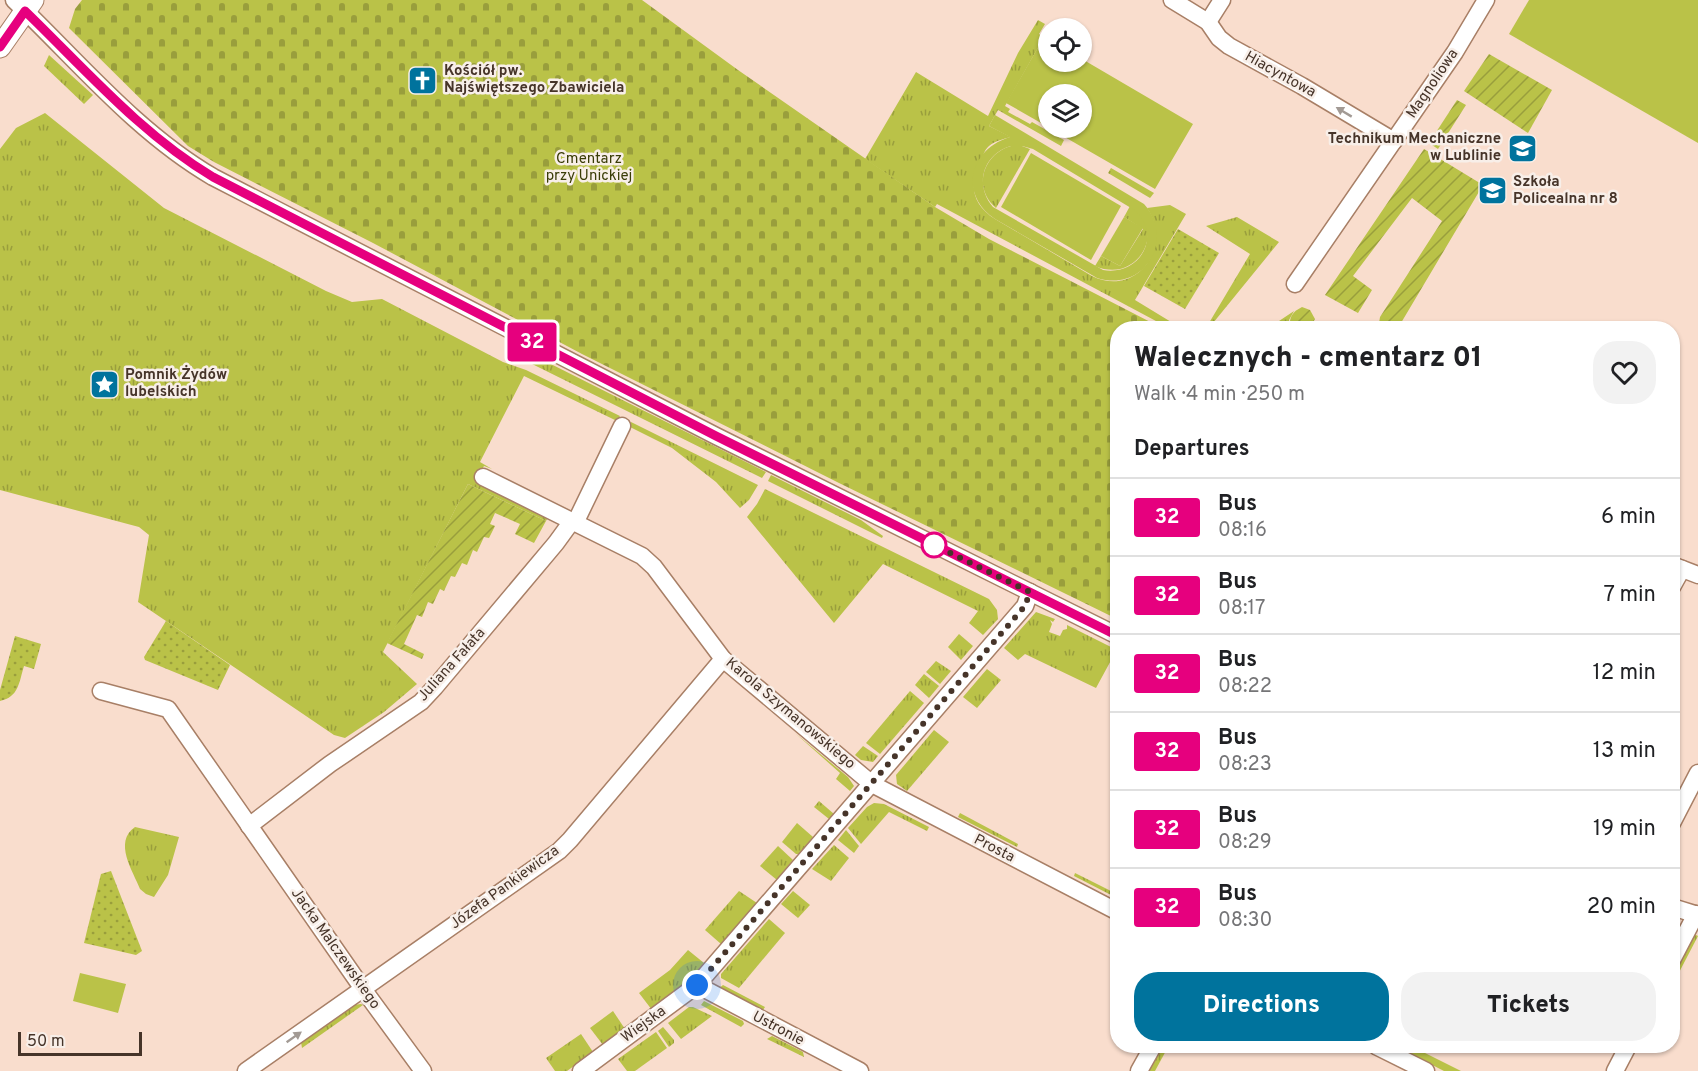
<!DOCTYPE html>
<meta charset="utf-8">
<style>
:root{--surface:#fff;--page:#f2f2f2;--text:#202124;--muted:#757577;--line:#e0e0e0;--accent:#00739d}
body{margin:0;font-family:Overpass,sans-serif;background:var(--page);color:var(--text);height:100vh;display:flex;flex-direction:column;font-size:22px;white-space:nowrap}
*{box-sizing:border-box;margin:0}
p{font-size:20px;color:var(--muted)}
.icon{flex:none;width:33px;height:33px;fill:none;stroke:currentColor;stroke-width:2;stroke-linecap:round;stroke-linejoin:round}
.map{position:relative;flex:1;overflow:hidden}
.side{position:absolute;left:1110px;top:321px;width:570px;height:732px;display:flex;flex-direction:column;background:var(--surface);border-radius:24px;box-shadow:0 2px 4px #0004}
.side>*{flex:none}
.badge{padding:0 12px;border-radius:4px;font-size:21px;line-height:39px}
.buttons{position:absolute;left:1038px;top:18px;display:grid;gap:12px}
.buttons a{display:grid;place-items:center;width:54px;height:54px;border-radius:50%;background:var(--surface);box-shadow:0 2px 4px #0004;font-size:30px}
.scale{position:absolute;left:18px;bottom:15px;width:124px;box-sizing:border-box;padding-left:6px;border:3px solid #463429;border-top:0;font-size:16px;line-height:21px;white-space:nowrap;color:#463429;-webkit-text-stroke:4px #f8efe9;paint-order:stroke}
.you{position:absolute;width:30px;height:30px;margin:-15px;border:4px solid #fff;border-radius:50%;background:#1a73e8;box-shadow:0 0 0 9px #1a73e833}
.map>.badge{position:absolute;translate:-50% -50%;box-shadow:0 0 0 3px #fff}
h2{padding:0 24px;font-size:22px;line-height:54px}
.round{display:grid;place-items:center;flex:none;width:63px;height:63px;border-radius:24px;background:var(--page)}
.headline{display:flex;align-items:center;justify-content:space-between;height:102px;padding:0 24px}
h1{font-size:28px;font-weight:800;line-height:45px}
.action{display:flex;gap:12px;margin-top:auto;padding:12px 24px}
.action a{flex:1;height:69px;border-radius:24px;background:var(--accent);color:#fff;font-size:24px;font-weight:800;line-height:69px;text-align:center}
.action a+a{background:var(--page);color:var(--text)}
ul{padding:0;list-style:none}
li{display:flex;align-items:center;gap:18px;height:78px;padding:0 24px;border-top:2px solid var(--line)}
li div{flex:1}
li b{display:block;font-size:22px}
li em{font-style:normal}
li .badge{min-width:66px;font-weight:700;text-align:center}
.map>svg:first-child{display:block}
</style>
<div class="map">
<svg width="1698" height="1071" viewBox="0 0 1698 1071">
<defs>
<pattern id="grass-tufts" width="24" height="20" patternUnits="userSpaceOnUse" patternTransform="scale(1.5)"><rect width="24" height="20" fill="#bac248"/><path d="M3 7l-1-3M5 7V3M7 7l1-3M15 17l-1-3M17 17v-4M19 17l1-3" fill="none" stroke="#999e3c"/></pattern>
<pattern id="cemetery-stones" width="16" height="16" patternUnits="userSpaceOnUse" patternTransform="scale(1.5)"><rect width="16" height="16" fill="#bac248"/><path d="M2 7V4a2 2 0 0 1 4 0v3zM10 15v-3a2 2 0 0 1 4 0v3z" fill="#999e3c"/></pattern>
<pattern id="park-dots" width="8" height="8" patternUnits="userSpaceOnUse" patternTransform="scale(1.5)"><rect width="8" height="8" fill="#bac248"/><path d="M2 2h.1M6 6h.1" fill="none" stroke="#999e3c" stroke-width="1.8" stroke-linecap="round"/></pattern>
<pattern id="garden-furrows" width="10" height="10" patternUnits="userSpaceOnUse" patternTransform="scale(1.5)"><rect width="10" height="10" fill="#bac248"/><path d="M-1 1l2-2M0 10L10 0M9 11l2-2" fill="none" stroke="#999e3c"/></pattern>
</defs>
<rect width="100%" height="100%" fill="#f9ddcd"/>
<g fill="url(#grass-tufts)">
<path d="M 1038,20 L 1045,24 L 1039,34 L 1044,37 L 1005,106 L 1010,109 L 1008,112 L 1030,124 L 1032,122 L 1064,140 L 1061,146 L 998,110 L 989,126 L 1011,137 C 1003,139 995,141 989,146 C 984,150 983,157 980,162 C 969,186 972,204 995,219 L 1092,276 C 1136,298 1174,247 1147,208 L 1170,205 L 1186,214 L 1135,300 L 1181,328 L 1169,328 L 937,204 L 935,207 L 865,159 L 916,72 L 988,116 L 1018,53 Z"/>
<polygon points="49,55 93,95 84,104 44,66"/>
<polygon points="45,113 164,208 326,291 352,302 382,299 503,362 526,370 620,416 617,421 524,376 480,462 492,469 484,466 475,481 548,517 546,521 468,484 383,652 417,684 384,712 345,738 334,735 138,602 149,535 139,527 0,490 0,149 16,128"/>
<path d="M 1011,146 L 1022,146 L 1030,149 L 996,208 C 972,188 983,154 1011,146 Z"/>
<polygon points="1111,168 1154,193 1150,198 1108,173"/>
<path d="M 1130,206 C 1169,228 1138,285 1095,266 L 1101,256 L 1120,266 L 1143,229 L 1124,217 Z"/>
<polygon points="1237,217 1279,242 1209,328 1206,328 1250,254 1206,226"/>
<polygon points="1294,311 1289,320 1290,328 1259,328 1276,323"/>
<polygon points="513,345 766,472 762,478 526,361 507,355"/>
<polygon points="631,422 758,485 749,500 740,508 716,482 672,448 628,426"/>
<polygon points="771,475 861,520 883,536 882,538 768,481"/>
<polygon points="765,489 989,599 997,610 998,619 983,635 969,623 978,611 883,564 834,623 747,517 757,504"/>
<polygon points="1036,612 1055,619 1053,622 1050,620 1052,624 1049,632 1060,636 1063,630 1067,629 1067,625 1117,650 1117,653 1115,653 1096,688 1025,654 1018,660 1004,648"/>
<polygon points="959,634 973,646 961,660 948,647"/>
<polygon points="936,661 951,671 940,684 926,672"/>
<polygon points="987,669 1001,680 977,708 963,697"/>
<polygon points="924,674 939,686 929,698 915,685"/>
<polygon points="910,691 924,703 880,754 866,743"/>
<polygon points="934,730 949,742 907,791 897,784 896,775"/>
<polygon points="795,733 848,777 854,786 850,791 836,779 840,773"/>
<polygon points="863,746 878,756 873,762 861,760 855,755"/>
<polygon points="819,801 834,814 829,819 814,807"/>
<polygon points="874,803 884,804 929,827 927,831 889,812 861,844 848,828 867,807"/>
<polygon points="960,813 1018,844 1017,847 958,817"/>
<polygon points="797,823 813,837 799,854 796,854 782,842"/>
<path d="M 135,827 L 179,837 L 168,875 L 154,897 L 146,894 L 140,889 C 133,871 113,842 135,827 Z"/>
<polygon points="846,830 859,846 854,853 838,840"/>
<polygon points="834,845 849,858 831,881 812,869"/>
<polygon points="778,846 793,860 777,880 760,866"/>
<polygon points="1075,873 1113,892 1111,895 1074,876"/>
<polygon points="739,891 757,903 721,944 705,930"/>
<polygon points="793,891 810,905 798,918 781,904"/>
<polygon points="769,919 785,933 739,988 721,978 721,974"/>
<polygon points="1690,932 1698,936 1673,984 1673,967"/>
<polygon points="688,950 704,963 682,988 652,1010 639,993 670,970"/>
<polygon points="723,985 765,1007 763,1010 718,989"/>
<polygon points="704,1001 743,1021 744,1024 741,1027 701,1005"/>
<polygon points="361,1004 363,1005 302,1048 301,1042 353,1005"/>
<polygon points="689,1007 693,1007 712,1016 681,1039 668,1023"/>
<polygon points="613,1011 625,1029 603,1045 590,1028"/>
<polygon points="663,1027 674,1040 674,1043 669,1047 658,1031"/>
<polygon points="656,1032 667,1048 635,1071 627,1071 618,1059"/>
<polygon points="581,1034 593,1052 567,1071 555,1071 546,1058"/>
<polygon points="772,1036 803,1052 804,1057 767,1039"/>
<polygon points="1160,1046 1168,1047 1155,1071 1147,1071"/>
<polygon points="1395,1046 1411,1046 1461,1071 1444,1071"/>
</g>
<polygon fill="url(#cemetery-stones)" points="82,0 642,0 738,70 935,207 989,239 1162,328 1118,328 1117,619 839,483 582,354 373,243 214,162 188,146 69,28 75,9"/>
<g fill="url(#park-dots)">
<polygon points="1178,229 1219,253 1185,309 1144,286"/>
<polygon points="166,621 230,665 218,690 145,660 144,657"/>
<path d="M 15,636 L 41,644 L 34,669 L 24,666 C 19,682 19,697 0,701 L 0,690 Z"/>
<polygon points="111,871 142,951 136,955 84,943 101,874"/>
</g>
<g fill="url(#garden-furrows)">
<polygon points="1489,54 1552,90 1528,133 1464,91"/>
<polygon points="1457,100 1466,105 1438,149 1429,143"/>
<polygon points="1424,149 1483,185 1398,328 1388,328 1379,323 1380,317 1442,221 1412,198 1353,276 1372,290 1358,313 1325,295"/>
<path d="M 1302,307 L 1310,310 L 1315,319 L 1310,328 L 1290,328 C 1289,317 1292,312 1302,307 Z"/>
<polygon points="468,484 546,521 534,543 515,534 520,524 495,513 490,524 495,526 489,538 484,537 477,552 473,550 467,565 462,563 455,577 451,576 444,591 440,589 433,604 428,602 422,617 417,615 404,644 424,654 422,659 387,643"/>
</g>
<g fill="#bac248" fill-rule="evenodd">
<polygon points="1529,0 1698,0 1698,143 1509,34"/>
<polygon points="1044,37 1048,39 1048,62 1082,62 1082,59 1193,124 1155,189 1049,128 1082,128 1082,94 1048,94 1048,127 1006,103"/>
<path d="M 995,115 L 1144,204 C 1176,240 1144,293 1097,278 L 995,219 C 958,194 970,149 1010,137 L 989,126 ZM 1011,146 L 1022,146 L 1033,149 L 1136,211 C 1162,238 1139,276 1103,270 L 993,207 C 974,185 983,154 1011,146 Z"/>
<polygon points="1031,153 1121,206 1091,260 1001,207"/>
<polygon points="1124,217 1143,228 1120,266 1101,256"/>
<polygon points="80,973 126,984 118,1013 73,1001"/>
</g>
<g fill="none" stroke-linecap="round" stroke-linejoin="round">
<defs>
<g id="minor">
<path d="M 14,0 C 78,61 136,132 213,177 L 716,436 L 1118,636"/>
<polyline points="1172,0 1208,22 1219,38 1229,46 1302,86 1394,141"/>
<polyline points="1208,22 1222,0"/>
<polyline points="1295,284 1455,52 1486,0"/>
<polyline points="483,477 642,556 654,567 723,659 872,784 1118,912"/>
<polyline points="579,515 622,426"/>
<polyline points="1672,565 1698,575"/>
<polyline points="1672,587 1682,569"/>
<polyline points="101,691 168,709 363,989 423,1071"/>
<polyline points="1672,823 1698,773"/>
<polyline points="249,826 330,764 421,702 435,687 556,543 572,521"/>
<polyline points="1672,907 1698,915"/>
<polyline points="1672,960 1696,914"/>
<polyline points="697,985 860,1071"/>
<polyline points="1376,1046 1426,1071"/>
<polyline points="246,1071 559,851 570,840 723,659"/>
<polyline points="581,1071 697,985 1025,606 1030,592"/>
<polyline points="1139,1071 1153,1046"/>
<polyline points="1615,1071 1628,1046"/>
</g>
<polyline id="major" points="0,47 33,0"/>
</defs>
<use href="#minor" stroke="#a87f66" stroke-width="19"/>
<use href="#major" stroke="#a87f66" stroke-width="23"/>
<use href="#minor" stroke="#fff" stroke-width="16"/>
<use href="#major" stroke="#fff" stroke-width="21"/>
</g>
<defs><path id="oneway-solid" d="M-6-.8H1V-3.2L6.5 0L1 3.2V.8H-6Z" transform="scale(1.5)"/></defs>
<g fill="#a29a94">
<use href="#oneway-solid" transform="translate(1344 112) rotate(-149)"/>
<use href="#oneway-solid" transform="translate(294 1037) rotate(-35)"/>
</g>
<g fill="none" stroke-linecap="round" stroke-linejoin="round">
<defs>
<path id="line" d="M 0,47 L 25,11 C 85,69 141,134 213,177 L 716,436 L 1118,636"/>
</defs>
<use href="#line" stroke="#fff" stroke-width="14"/>
<use href="#line" stroke="#e6007e" stroke-width="9"/>
<polyline stroke="#463429" stroke-width="6" stroke-dasharray="0 10.8" points="697,985 1025,606 1030,592 934,545"/>
</g>
<defs>
<symbol id="church-square" viewBox="-11 -11 22 22"><rect x="-9" y="-9" width="18" height="18" rx="4" fill="#00739d" stroke="#f8efe9"/><path d="M-1.2-6h2.4v3.5h3.3v2.4h-3.3V6h-2.4V-.1h-3.3v-2.4h3.3Z" fill="#fff"/></symbol>
<symbol id="school-square" viewBox="-11 -11 22 22"><rect x="-9" y="-9" width="18" height="18" rx="4" fill="#00739d" stroke="#f8efe9"/><path d="M0-5L7-2L0 1L-7-2ZM-4 1L0 2.5L4 1V4Q0 6-4 4Z" fill="#fff"/></symbol>
<symbol id="university-square" viewBox="-11 -11 22 22"><rect x="-9" y="-9" width="18" height="18" rx="4" fill="#00739d" stroke="#f8efe9"/><path d="M0-5L7-2L0 1L-7-2ZM-4 1L0 2.5L4 1V4Q0 6-4 4Z" fill="#fff"/></symbol>
<symbol id="sight-square" viewBox="-11 -11 22 22"><rect x="-9" y="-9" width="18" height="18" rx="4" fill="#00739d" stroke="#f8efe9"/><path d="M0-6L1.8-2.2L6-1.7L2.9 1.2L3.7 5.4L0 3.3L-3.7 5.4L-2.9 1.2L-6-1.7L-1.8-2.2Z" fill="#fff"/></symbol>
</defs>
<g fill-rule="evenodd">
<use href="#church-square" x="406" y="64" width="33" height="33"/>
<use href="#school-square" x="1506" y="132" width="33" height="33"/>
<use href="#university-square" x="1476" y="174" width="33" height="33"/>
<use href="#sight-square" x="88" y="368" width="33" height="33"/>
</g>
<circle fill="#fff" stroke="#e6007e" stroke-width="3" cx="934" cy="545" r="12"/>
<g text-anchor="middle" dominant-baseline="central" stroke-width="5" stroke-linejoin="round" paint-order="stroke">
<g font-size="15" font-weight="bold" fill="#463429" stroke="#f8efe9" text-anchor="start">
<text x="444" y="71">Kościół pw.<tspan x="444" dy="17">Najświętszego Zbawiciela</tspan></text>
<text x="1501" y="139" text-anchor="end">Technikum Mechaniczne<tspan x="1501" dy="17">w Lublinie</tspan></text>
<text x="1513" y="182">Szkoła<tspan x="1513" dy="17">Policealna nr 8</tspan></text>
<text x="125" y="375">Pomnik Żydów<tspan x="125" dy="17">lubelskich</tspan></text>
</g>
<g font-size="15" fill="#463429" stroke="#f8efe9">
<text transform="translate(1280 75) rotate(29)">Hiacyntowa</text>
<text transform="translate(1433 84) rotate(-56)">Magnoliowa</text>
<text transform="translate(452 665) rotate(-48)">Juliana Fałata</text>
<text transform="translate(790 714) rotate(40)">Karola Szymanowskiego</text>
<text transform="translate(994 849) rotate(27)">Prosta</text>
<text transform="translate(505 888) rotate(-36)">Józefa Pankiewicza</text>
<text transform="translate(335 949) rotate(55)">Jacka Malczewskiego</text>
<text transform="translate(644 1025) rotate(-36)">Wiejska</text>
<text transform="translate(778 1029) rotate(28)">Ustronie</text>
</g>
<g font-size="15" fill="#3a3d07" stroke="#f8efe9">
<text x="589" y="159">Cmentarz<tspan x="589" dy="17">przy Unickiej</tspan></text>
</g>
</g>
</svg>
<div class="buttons">
<a><svg class="icon" aria-label="locate" viewBox="0 0 24 24"><circle cx="12" cy="12" r="6"/><path d="M12 2v4M12 18v4M2 12h4M18 12h4"/></svg></a>
<a><svg class="icon" aria-label="layers" viewBox="0 0 24 24"><path d="M12 4l9 5-9 5-9-5zM3 14l9 5 9-5"/></svg></a>
</div>
<div class="scale">50 m</div>
<div class="you" style="left:697px;top:985px"></div>
<b class="badge" style="left:532px;top:342px;background:#e6007e;color:#fff">32</b>
<section class="side">
<div class="headline"><div><h1>Walecznych - cmentarz 01</h1><p>Walk · 4 min · 250 m</p></div><a class="round"><svg class="icon" aria-label="heart" viewBox="0 0 24 24"><path d="M12 20l-8-8c-3-5 5-10 8-4 3-6 11-1 8 4z"/></svg></a></div>
<h2>Departures</h2>
<ul>
<li><span class="badge" style="background:#e6007e;color:#fff">32</span><div><b>Bus</b><p>08:16</p></div><em>6 min</em></li>
<li><span class="badge" style="background:#e6007e;color:#fff">32</span><div><b>Bus</b><p>08:17</p></div><em>7 min</em></li>
<li><span class="badge" style="background:#e6007e;color:#fff">32</span><div><b>Bus</b><p>08:22</p></div><em>12 min</em></li>
<li><span class="badge" style="background:#e6007e;color:#fff">32</span><div><b>Bus</b><p>08:23</p></div><em>13 min</em></li>
<li><span class="badge" style="background:#e6007e;color:#fff">32</span><div><b>Bus</b><p>08:29</p></div><em>19 min</em></li>
<li><span class="badge" style="background:#e6007e;color:#fff">32</span><div><b>Bus</b><p>08:30</p></div><em>20 min</em></li>
</ul>
<div class="action"><a>Directions</a><a>Tickets</a></div>
</section>
</div>
